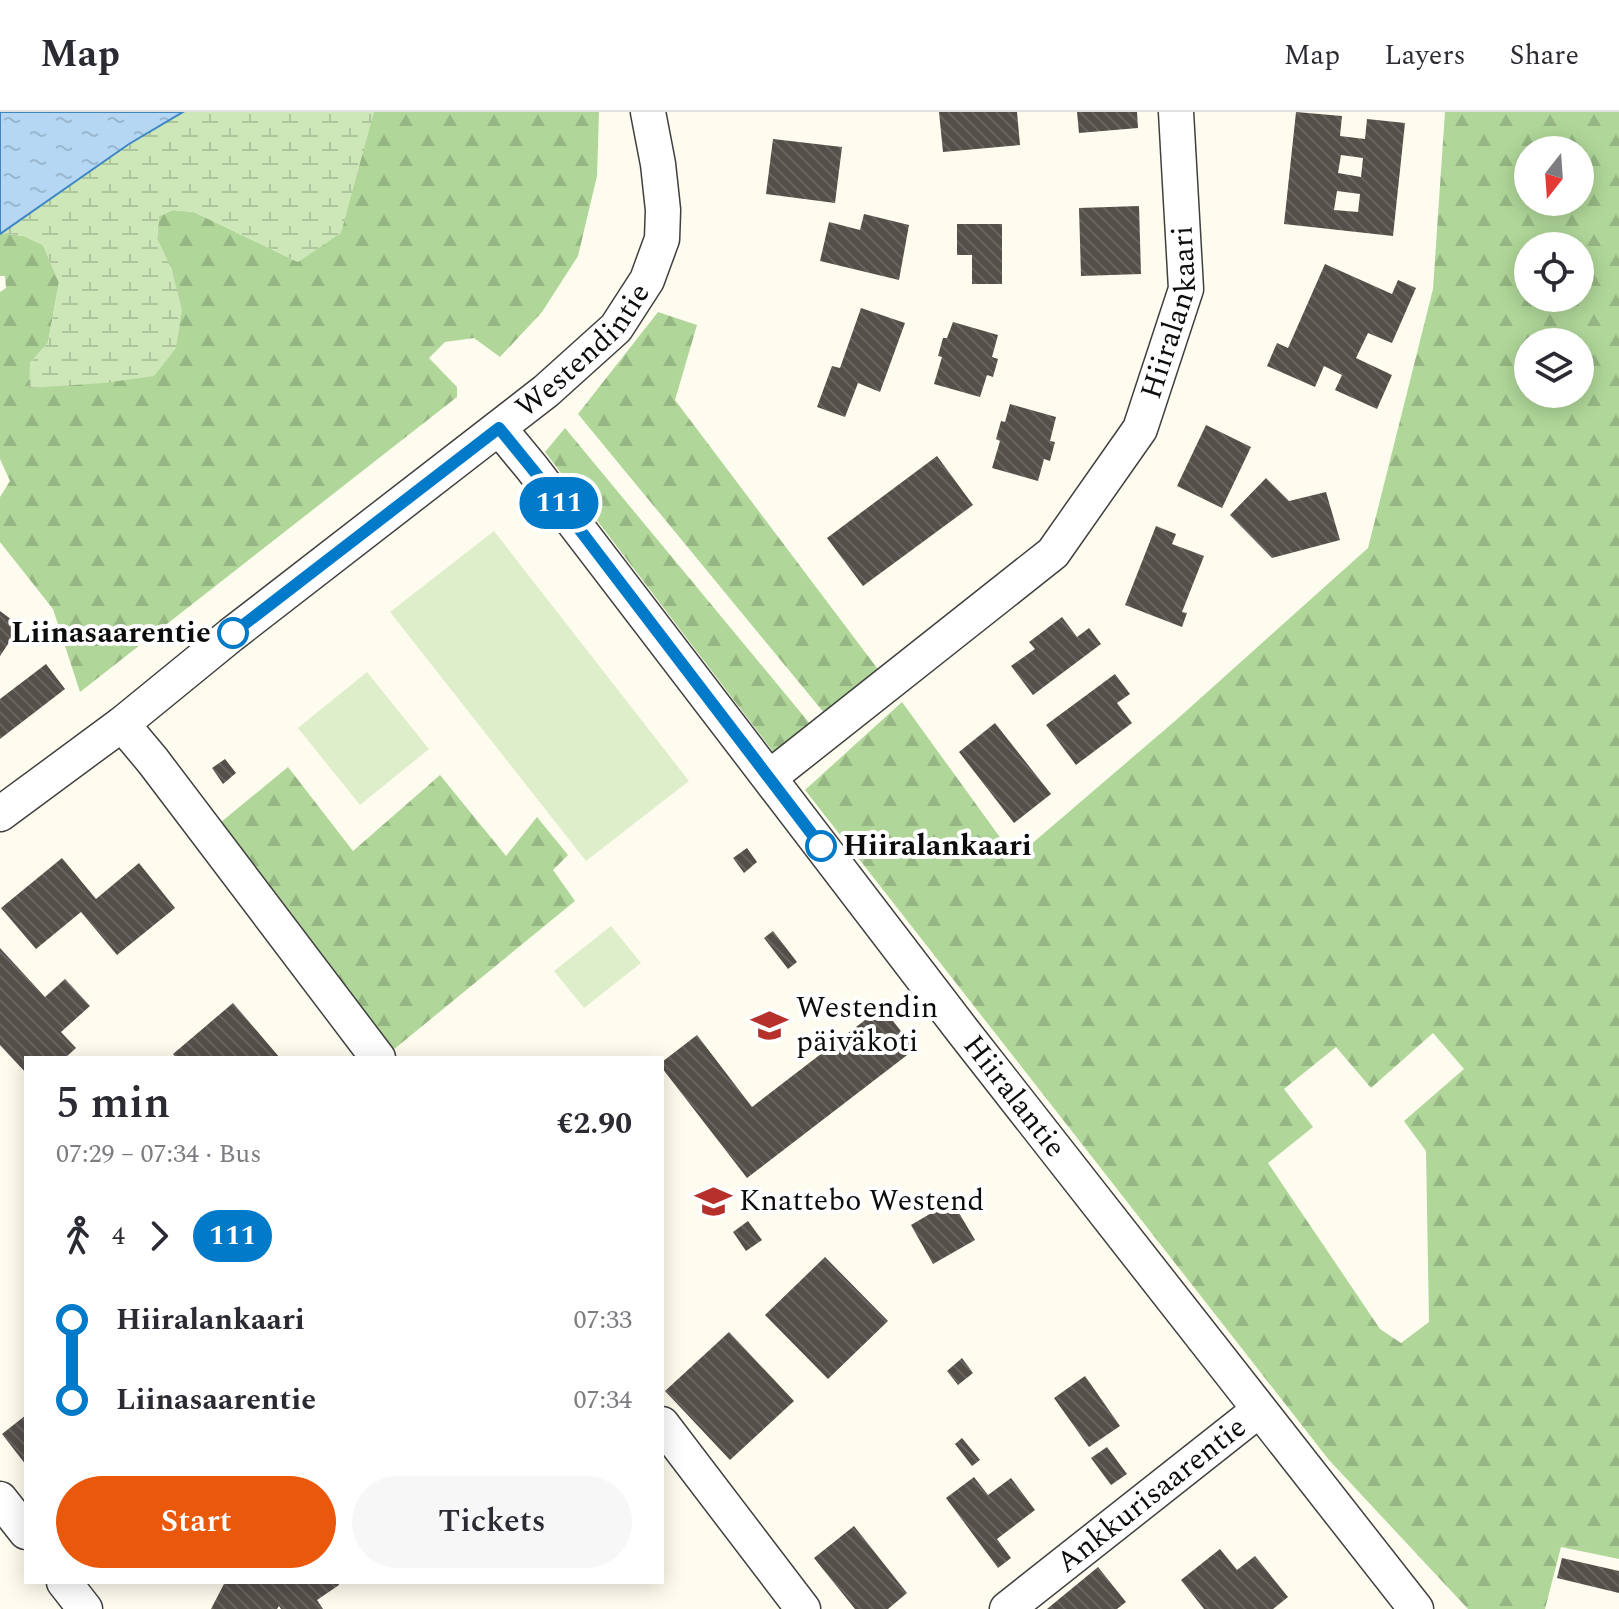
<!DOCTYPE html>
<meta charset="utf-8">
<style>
:root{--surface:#fff;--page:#f7f7f7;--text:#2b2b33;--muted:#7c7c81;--line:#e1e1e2;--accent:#ea580c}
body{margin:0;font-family:Spectral,serif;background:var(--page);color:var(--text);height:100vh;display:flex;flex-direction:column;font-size:30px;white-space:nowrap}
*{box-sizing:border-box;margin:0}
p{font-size:26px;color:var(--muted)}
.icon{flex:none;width:44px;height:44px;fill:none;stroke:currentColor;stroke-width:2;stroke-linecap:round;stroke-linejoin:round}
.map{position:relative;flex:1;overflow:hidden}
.sheet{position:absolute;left:24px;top:944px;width:640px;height:528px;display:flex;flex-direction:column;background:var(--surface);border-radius:0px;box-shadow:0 4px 20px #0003}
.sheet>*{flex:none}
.badge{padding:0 16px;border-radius:26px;font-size:28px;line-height:52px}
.needle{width:52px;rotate:197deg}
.fabs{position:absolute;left:1514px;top:24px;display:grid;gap:16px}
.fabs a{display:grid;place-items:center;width:80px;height:80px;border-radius:50%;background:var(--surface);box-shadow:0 4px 20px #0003;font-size:40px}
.map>.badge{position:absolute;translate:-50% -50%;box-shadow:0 0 0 4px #fff}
.legs{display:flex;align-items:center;gap:12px;height:88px;padding:0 32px;font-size:26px}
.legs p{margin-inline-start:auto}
.head{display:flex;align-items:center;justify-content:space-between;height:136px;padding:0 32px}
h1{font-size:44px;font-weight:600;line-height:60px}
.action{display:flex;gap:16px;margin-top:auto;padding:16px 32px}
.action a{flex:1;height:92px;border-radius:48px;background:var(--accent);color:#fff;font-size:32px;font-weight:600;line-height:92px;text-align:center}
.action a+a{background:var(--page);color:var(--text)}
ul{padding:0 32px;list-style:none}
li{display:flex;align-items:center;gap:28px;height:80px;font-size:30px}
li i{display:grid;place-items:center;width:12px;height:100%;margin:0 10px;background:currentColor}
li i::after{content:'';width:20px;height:20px;margin:-10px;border:6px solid;border-radius:50%;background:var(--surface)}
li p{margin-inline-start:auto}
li:first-child i{background:linear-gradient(#0000 50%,currentColor 0)}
li:last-child i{background:linear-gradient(currentColor 50%,#0000 0)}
header{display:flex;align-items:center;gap:48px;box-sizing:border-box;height:112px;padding:0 40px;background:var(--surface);border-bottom:2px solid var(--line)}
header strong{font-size:38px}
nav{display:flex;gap:44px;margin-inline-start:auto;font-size:28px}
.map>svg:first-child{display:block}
</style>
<header>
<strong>Map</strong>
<nav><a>Map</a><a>Layers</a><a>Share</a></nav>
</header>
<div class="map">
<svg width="1619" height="1497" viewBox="0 0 1619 1497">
<defs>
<pattern id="forest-firs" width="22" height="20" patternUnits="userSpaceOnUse" patternTransform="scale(2)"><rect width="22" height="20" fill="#b0d799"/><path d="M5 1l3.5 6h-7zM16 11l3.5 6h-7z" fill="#96b783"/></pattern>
<pattern id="wetland-marsh" width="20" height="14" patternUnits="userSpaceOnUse" patternTransform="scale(2)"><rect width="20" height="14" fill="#cde7b9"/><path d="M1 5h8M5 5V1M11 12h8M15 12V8" fill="none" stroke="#afc59e"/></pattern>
<pattern id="water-ripples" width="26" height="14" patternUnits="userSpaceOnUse" patternTransform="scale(2)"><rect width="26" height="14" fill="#b5d7f3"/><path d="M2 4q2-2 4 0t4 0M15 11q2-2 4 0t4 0" fill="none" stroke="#9ab7cf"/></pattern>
<pattern id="building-back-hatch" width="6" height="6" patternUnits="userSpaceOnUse" patternTransform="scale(2)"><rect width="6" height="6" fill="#554f4a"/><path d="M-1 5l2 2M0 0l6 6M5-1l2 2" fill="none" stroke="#686460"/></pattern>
</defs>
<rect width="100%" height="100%" fill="#fefcee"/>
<g fill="url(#forest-firs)" fill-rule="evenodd">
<polygon points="374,0 599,0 597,64 578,144 542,200 500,245 474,226 445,230 429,246 457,275 457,285 80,580 53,497 0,430 0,385 10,369 0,347 0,180 6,176 5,164 0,164 0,121 24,124 43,133 59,170 48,231 30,251 172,158 157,127 159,104 173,98 194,100 298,150"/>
<path d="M 1445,0 L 1619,0 L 1619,1447 L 1561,1435 L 1545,1497 L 1468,1497 L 1329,1348 L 805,678 L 902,590 L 1015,746 L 1175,609 L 1368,436 L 1433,177 ZM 1528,38 L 1580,38 L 1580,90 L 1528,90 ZM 1528,134 L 1580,134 L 1580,186 L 1528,186 ZM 1580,230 L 1580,282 L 1528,282 L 1528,230 ZM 1433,921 L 1464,957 L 1404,1009 L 1426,1039 L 1429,1210 L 1401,1231 L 1380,1217 L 1268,1051 L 1313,1015 L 1284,977 L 1336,935 L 1371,976 Z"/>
<polygon points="658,200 697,213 675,288 880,560 825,602 578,302"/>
<polygon points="565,316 811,613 774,641 545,340"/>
<polygon points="288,655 353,739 440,663 506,744 537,705 568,743 553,758 575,789 393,938 215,715"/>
</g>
<polygon fill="url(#wetland-marsh)" points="183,0 374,0 341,121 298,150 194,100 173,98 159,104 157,127 172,158 182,198 176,236 154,264 104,271 29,276 30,251 48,231 59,170 43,133 24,124 1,121 129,32"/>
<g fill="#dfeeca">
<polygon points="494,419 689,669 586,749 390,500"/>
<polygon points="367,560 429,637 360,693 298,616"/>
<polygon points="611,814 641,851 584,896 554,859"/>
</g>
<polygon fill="url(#water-ripples)" stroke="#3f86c6" stroke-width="2" points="0,0 183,0 129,32 0,122"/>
<g fill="url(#building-back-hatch)" fill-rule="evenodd">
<polygon points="939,0 1017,0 1020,33 943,40"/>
<polygon points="1077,0 1137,0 1138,16 1079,21"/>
<path d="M 1296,0 L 1342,4 L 1340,24 L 1365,27 L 1367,7 L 1405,11 L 1393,124 L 1284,112 ZM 1341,43 L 1363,46 L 1361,65 L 1338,61 ZM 1337,79 L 1360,82 L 1358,100 L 1334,98 Z"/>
<polygon points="773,27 842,35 835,91 766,82"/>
<polygon points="1139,94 1141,162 1081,164 1079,96"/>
<polygon points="864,102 909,113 899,168 820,149 829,110 860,118"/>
<polygon points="957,112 1002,112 1002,172 972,172 972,143 957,143"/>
<polygon points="1325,152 1392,182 1398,168 1416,176 1392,231 1368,221 1356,246 1392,263 1377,297 1335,278 1342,263 1324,254 1315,275 1267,254 1277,231 1288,236"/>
<polygon points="861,196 905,211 880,280 858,271 845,305 817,295 832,254 840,256"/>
<polygon points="953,210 998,223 992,245 998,247 993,265 987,263 980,285 934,272 942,245 938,244 943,226 947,226"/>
<polygon points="1010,292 1056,305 1050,329 1055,330 1050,349 1044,347 1038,369 992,356 1000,329 996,327 1001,309 1005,310"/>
<polygon points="1206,313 1251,335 1222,396 1177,374"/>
<polygon points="937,344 973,393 863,474 827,426"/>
<polygon points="1266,366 1289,389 1326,380 1340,428 1272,446 1230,403"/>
<polygon points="1156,414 1176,422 1172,432 1204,444 1182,500 1187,501 1182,515 1125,493"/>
<polygon points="0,499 20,514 0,544"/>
<polygon points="1062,505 1077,525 1089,516 1101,532 1033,583 1011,554 1035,537 1029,530"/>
<polygon points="46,552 65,577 0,627 0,587"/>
<polygon points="1115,562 1130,582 1117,591 1132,611 1076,653 1046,613"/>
<polygon points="995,611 1051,682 1014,711 959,640"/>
<polygon points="225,647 236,661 223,672 212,656"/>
<polygon points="747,736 757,750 744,761 733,746"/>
<polygon points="62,746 96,787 139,751 175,796 117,843 81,800 36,837 1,796"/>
<polygon points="773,819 797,850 788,857 764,826"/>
<polygon points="0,836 45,885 65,867 90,894 61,920 76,936 65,946 26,946 26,961 0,933"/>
<polygon points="233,891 280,946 176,946 173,942"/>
<polygon points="882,895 915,937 747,1066 662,956 662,950 697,923 752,995"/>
<polygon points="952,1089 975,1128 933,1152 911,1113"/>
<polygon points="748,1109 762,1128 746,1139 733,1120"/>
<polygon points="825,1145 888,1209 828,1267 765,1203"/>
<polygon points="729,1220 794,1289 730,1348 665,1279"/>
<polygon points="962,1246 973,1261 958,1273 947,1259"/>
<polygon points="1085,1264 1120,1314 1089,1335 1054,1286"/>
<polygon points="26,1303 26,1353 2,1322"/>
<polygon points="962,1326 980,1348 972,1354 955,1332"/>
<polygon points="1107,1335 1127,1362 1111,1373 1091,1346"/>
<polygon points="974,1365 988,1383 1011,1366 1035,1398 997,1427 1011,1446 998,1456 946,1386"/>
<polygon points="854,1414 907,1481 888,1497 855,1497 814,1446"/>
<polygon points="1220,1437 1237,1458 1255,1444 1288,1485 1273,1497 1204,1497 1181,1468"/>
<polygon points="1562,1446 1619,1459 1619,1481 1557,1466"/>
<polygon points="1098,1455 1126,1490 1117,1497 1047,1497"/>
<polygon points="225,1470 338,1470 339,1473 317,1488 323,1497 281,1497 279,1494 277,1497 211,1497"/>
</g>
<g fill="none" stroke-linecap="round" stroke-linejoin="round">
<defs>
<g id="minor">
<path id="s1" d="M 499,316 L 532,356 L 962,918 L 1416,1497"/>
<polyline points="122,612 153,649 378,946"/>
<path id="s2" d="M 770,665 L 1053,441 L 1140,317 L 1186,177 L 1176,0"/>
<path id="s3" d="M 0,702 L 122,612 L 231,523 L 546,279 L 616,216 L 647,168 L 662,127 L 663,98 L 658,52 L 648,0"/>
<polyline points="662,1312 803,1497"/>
<polyline points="0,1387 26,1420"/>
<polyline points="64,1470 85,1497"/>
<path id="s4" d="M 1007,1497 L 1259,1298"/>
</g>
</defs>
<use href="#minor" stroke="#404040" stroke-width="37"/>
<use href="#minor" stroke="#fff" stroke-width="34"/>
</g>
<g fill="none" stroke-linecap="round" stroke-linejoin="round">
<defs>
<polyline id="line-1" points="233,521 499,316 551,380 821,734"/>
</defs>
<use href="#line-1" stroke="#fff" stroke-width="18"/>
<use href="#line-1" stroke="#007ac9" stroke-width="12"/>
</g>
<defs>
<symbol id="school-bare" viewBox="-9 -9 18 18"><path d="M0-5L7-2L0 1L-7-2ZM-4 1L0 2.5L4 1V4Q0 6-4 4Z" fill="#b6302c" stroke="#fff" stroke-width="2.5" paint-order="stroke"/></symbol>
</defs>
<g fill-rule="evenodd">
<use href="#school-bare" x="744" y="888" width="51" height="51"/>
<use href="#school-bare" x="688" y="1064" width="51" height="51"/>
</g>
<g fill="#fff" stroke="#007ac9" stroke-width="4">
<circle cx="233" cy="521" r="14"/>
<circle cx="821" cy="734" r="14"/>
</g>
<g text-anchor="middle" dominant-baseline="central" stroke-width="8" stroke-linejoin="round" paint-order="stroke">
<g font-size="30" fill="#0d0d0d" stroke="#fff">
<text stroke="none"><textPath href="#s2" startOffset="634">Hiiralankaari</textPath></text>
<text stroke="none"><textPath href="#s3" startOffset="746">Westendintie</textPath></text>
<text stroke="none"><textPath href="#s1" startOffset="844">Hiiralantie</textPath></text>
<text stroke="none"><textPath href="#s4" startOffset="184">Ankkurisaarentie</textPath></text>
</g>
<g font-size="30" font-weight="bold" fill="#0d0d0d" stroke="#fff" text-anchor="end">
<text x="211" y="521">Liinasaarentie</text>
<text x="843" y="734" text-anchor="start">Hiiralankaari</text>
</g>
<g font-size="30" fill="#0d0d0d" stroke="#fff" text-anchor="start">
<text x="796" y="896">Westendin<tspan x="796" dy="34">päiväkoti</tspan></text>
<text x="739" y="1089">Knattebo Westend</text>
</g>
</g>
</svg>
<div class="fabs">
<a><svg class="needle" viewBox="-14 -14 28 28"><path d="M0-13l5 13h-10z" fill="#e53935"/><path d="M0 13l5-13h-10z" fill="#7c7c81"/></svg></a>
<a><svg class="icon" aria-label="locate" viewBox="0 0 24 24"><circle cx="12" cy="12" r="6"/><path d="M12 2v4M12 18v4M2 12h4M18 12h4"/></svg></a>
<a><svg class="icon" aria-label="layers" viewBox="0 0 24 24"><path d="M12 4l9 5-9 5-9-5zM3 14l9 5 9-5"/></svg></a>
</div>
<b class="badge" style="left:559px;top:391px;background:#007ac9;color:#fff">111</b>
<section class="sheet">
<div class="head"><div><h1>5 min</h1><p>07:29 – 07:34 · Bus</p></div><b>€2.90</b></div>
<div class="legs"><svg class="icon" aria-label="walk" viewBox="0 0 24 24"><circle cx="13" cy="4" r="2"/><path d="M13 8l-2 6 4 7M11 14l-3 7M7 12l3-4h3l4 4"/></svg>4<svg class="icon" aria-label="forward" viewBox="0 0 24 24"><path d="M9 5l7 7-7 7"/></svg><b class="badge" style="background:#007ac9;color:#fff">111</b></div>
<ul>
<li><i style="color:#007ac9"></i><b>Hiiralankaari</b><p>07:33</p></li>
<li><i style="color:#007ac9"></i><b>Liinasaarentie</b><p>07:34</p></li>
</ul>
<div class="action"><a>Start</a><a>Tickets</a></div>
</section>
</div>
